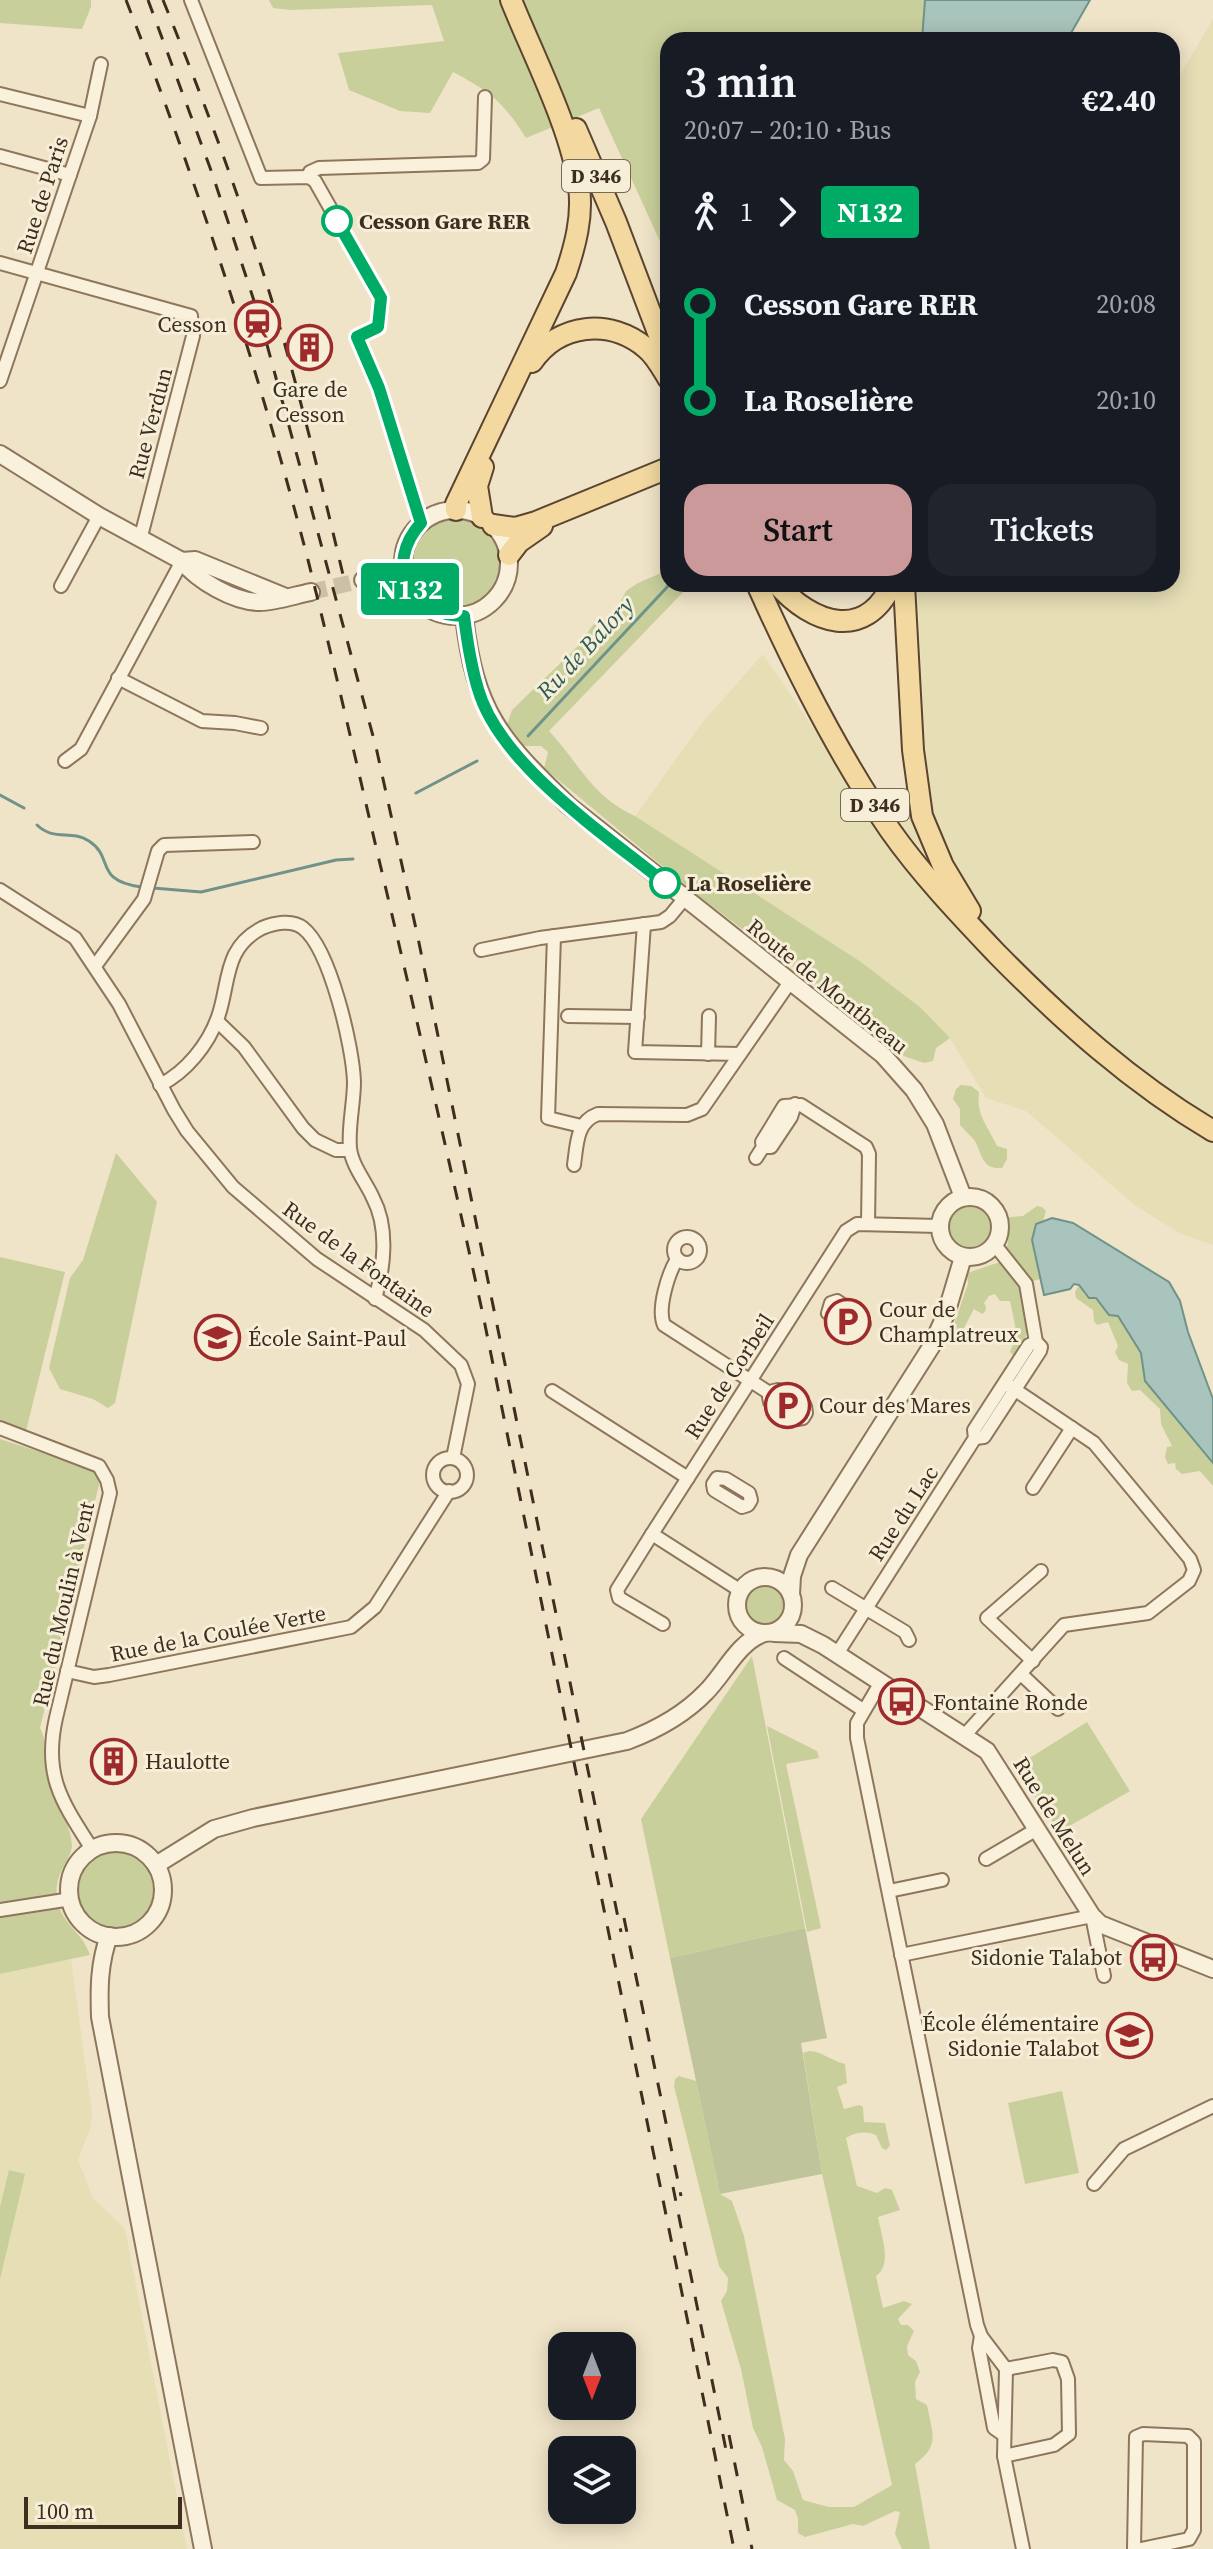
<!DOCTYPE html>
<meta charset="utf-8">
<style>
:root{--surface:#171b24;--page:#20242c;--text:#f1f3f6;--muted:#9ea1a6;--accent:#cc999b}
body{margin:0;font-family:"Source Serif 4",serif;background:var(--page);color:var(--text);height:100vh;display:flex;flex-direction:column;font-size:30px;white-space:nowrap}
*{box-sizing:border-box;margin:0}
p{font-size:26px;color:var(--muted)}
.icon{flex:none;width:44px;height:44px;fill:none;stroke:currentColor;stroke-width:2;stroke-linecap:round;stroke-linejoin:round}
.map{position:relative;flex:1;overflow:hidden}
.panel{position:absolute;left:660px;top:32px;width:520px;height:560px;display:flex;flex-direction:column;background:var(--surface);border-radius:24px;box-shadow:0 4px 20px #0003}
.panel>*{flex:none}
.badge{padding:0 16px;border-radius:6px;font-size:28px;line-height:52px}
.needle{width:52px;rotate:180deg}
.controls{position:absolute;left:548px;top:2332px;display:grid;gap:16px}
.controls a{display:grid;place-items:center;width:88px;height:88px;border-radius:16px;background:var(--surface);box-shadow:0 4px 20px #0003;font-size:40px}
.scale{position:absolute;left:24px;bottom:20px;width:158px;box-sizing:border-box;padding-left:8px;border:4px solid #3d2e20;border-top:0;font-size:22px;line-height:28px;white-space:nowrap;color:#3d2e20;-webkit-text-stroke:6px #f7eed8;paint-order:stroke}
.map>.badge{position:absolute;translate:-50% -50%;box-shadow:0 0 0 4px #fff}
.legs{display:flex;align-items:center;gap:12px;height:88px;padding:0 24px;font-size:26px}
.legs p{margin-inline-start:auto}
.head{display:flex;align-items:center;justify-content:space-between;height:136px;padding:0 24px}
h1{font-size:44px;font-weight:600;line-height:60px}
.action{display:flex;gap:16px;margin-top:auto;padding:16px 24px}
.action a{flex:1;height:92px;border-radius:24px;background:var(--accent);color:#111;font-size:32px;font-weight:600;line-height:92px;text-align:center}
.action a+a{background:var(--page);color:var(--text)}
ul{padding:0 24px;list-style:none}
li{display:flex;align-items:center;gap:28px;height:96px;font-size:30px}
li i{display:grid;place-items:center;width:12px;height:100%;margin:0 10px;background:currentColor}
li i::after{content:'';width:20px;height:20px;margin:-10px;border:6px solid;border-radius:50%;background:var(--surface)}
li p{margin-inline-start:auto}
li:first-child i{background:linear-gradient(#0000 50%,currentColor 0)}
li:last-child i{background:linear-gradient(currentColor 50%,#0000 0)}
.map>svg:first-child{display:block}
</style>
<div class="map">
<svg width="1213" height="2549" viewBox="0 0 1213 2549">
<rect width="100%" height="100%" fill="#f0e4c8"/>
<g fill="#e6deb5">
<polygon points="1213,19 1213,1245 1181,1234 1136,1206 1026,1111 986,1098 950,1038 861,962 635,816 702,723 763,654 877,822 927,780 917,584 1172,584 1172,89"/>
<polygon points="71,1959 92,2113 91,2126 78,2160 93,2198 125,2229 187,2549 0,2549 0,1974"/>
</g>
<g fill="#c9cf9b">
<polygon points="0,0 91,0 91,7 82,29 0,23"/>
<path d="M 269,0 L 925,0 L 922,40 L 668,40 L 668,259 L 599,108 L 526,138 C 502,101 492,93 453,72 L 430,113 L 400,111 L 349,90 L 338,53 L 444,41 L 432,5 L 290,10 L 273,8 Z"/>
<circle cx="456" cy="564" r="46"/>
<path d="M 668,553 L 668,584 L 691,584 L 549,731 C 581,765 590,795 635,816 L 861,962 L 921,1008 L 950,1038 L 936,1048 L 933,1061 L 924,1063 L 895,1053 L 805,976 L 697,895 L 544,768 L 548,752 L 541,746 L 524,746 L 507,725 L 512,710 L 577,647 L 593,625 L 614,614 L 626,591 L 638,583 L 661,573 L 667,564 Z"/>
<path d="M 961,1085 L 971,1086 L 979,1092 C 976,1116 988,1126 997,1146 L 1007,1149 L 1007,1159 L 1002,1168 C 982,1170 982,1154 975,1141 C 971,1136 964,1130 960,1125 L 960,1109 L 953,1099 L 956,1089 Z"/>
<polygon points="116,1153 157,1202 115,1403 108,1408 93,1399 60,1389 49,1368 70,1278 83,1260"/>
<circle cx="970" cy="1228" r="23"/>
<path d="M 1037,1206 L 1042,1207 L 1046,1211 L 1043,1221 L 1036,1224 L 1032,1240 L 1040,1279 L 1020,1285 C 1024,1307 1036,1340 1013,1355 L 1010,1352 L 1017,1335 L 1010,1301 L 1000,1301 L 995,1294 L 989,1296 L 984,1303 L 986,1307 L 985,1312 L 982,1314 L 974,1309 L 958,1339 L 954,1339 L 951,1333 L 968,1284 L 967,1273 L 1000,1262 L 1008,1243 L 1006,1220 L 1010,1217 L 1023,1216 Z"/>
<polygon points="0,1257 65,1272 26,1431 0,1421"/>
<polygon points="1079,1285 1085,1295 1096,1298 1118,1316 1141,1353 1145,1381 1213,1463 1213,1486 1200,1471 1182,1474 1176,1469 1175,1463 1168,1464 1165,1457 1167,1447 1172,1446 1161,1424 1160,1409 1140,1390 1132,1391 1127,1383 1128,1364 1119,1360 1115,1352 1118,1346 1108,1322 1097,1325 1094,1321 1093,1310 1076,1298 1075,1292"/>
<path d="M 0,1439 L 102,1472 L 40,1728 C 48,1742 44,1760 48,1776 C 53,1801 70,1820 72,1845 C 72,1861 51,1874 58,1903 C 63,1925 84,1934 90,1955 L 0,1974 Z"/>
<circle cx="765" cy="1607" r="24"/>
<polygon points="752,1656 805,1928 670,1958 641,1819"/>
<polygon points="1087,1722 1130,1791 1059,1832 1015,1767"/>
<polygon points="767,1726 817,1751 819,1758 786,1764 821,1928 807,1932"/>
<circle cx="116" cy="1889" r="40"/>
<path d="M 809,2051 C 821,2051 832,2061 845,2064 L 847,2083 L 837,2087 L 844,2109 L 859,2105 L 863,2107 L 864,2122 L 885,2123 L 890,2146 L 886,2150 L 882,2148 L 876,2135 C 864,2131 857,2132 846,2138 L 857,2186 L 877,2193 L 885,2188 L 892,2190 L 900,2210 L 878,2217 C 881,2235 893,2264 876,2276 L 883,2308 L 904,2301 L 912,2304 L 898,2319 L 901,2325 L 908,2325 L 914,2331 L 907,2346 L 908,2355 L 916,2361 L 920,2372 L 915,2382 L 916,2399 L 927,2405 C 932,2433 941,2445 915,2464 L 930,2549 L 902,2549 L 895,2534 L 900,2512 L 895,2511 L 863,2526 L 853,2524 L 805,2537 L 798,2533 L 798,2519 L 795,2510 L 777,2500 L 762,2447 L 753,2428 L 741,2369 L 721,2301 L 727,2291 L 728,2278 L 719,2266 L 674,2086 L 675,2079 L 679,2076 L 696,2081 L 720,2194 L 732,2201 L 744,2236 L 785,2439 L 784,2460 L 793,2471 L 803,2500 L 829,2507 L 854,2507 L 892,2485 L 822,2174 L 803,2053 Z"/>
<polygon points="1062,2091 1079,2173 1025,2184 1008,2103"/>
<polygon points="9,2170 25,2174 0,2279 0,2207"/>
</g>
<polygon fill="#bfc49a" points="805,1928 827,2038 801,2043 822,2174 720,2194 670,1958"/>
<g fill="#a9c4bc" stroke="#6f938a" stroke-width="2">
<polygon points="925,0 1090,0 1067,40 922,40"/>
<polygon points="1052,1218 1073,1223 1169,1282 1180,1301 1188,1332 1213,1399 1213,1463 1145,1381 1141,1353 1118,1316 1109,1315 1096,1298 1089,1298 1079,1285 1074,1284 1070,1289 1044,1295 1032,1240 1036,1224"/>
</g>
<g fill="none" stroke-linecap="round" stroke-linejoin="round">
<g stroke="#6f938a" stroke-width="3">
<polyline points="528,736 670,584"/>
<polyline points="416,793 477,761"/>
<polyline points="0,795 24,808"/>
<path d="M 37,825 C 55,842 70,829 89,841 C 115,858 93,880 141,887"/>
<polyline points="153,888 201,892 336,860 353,859"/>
</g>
<polyline stroke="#ccc0a6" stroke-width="16" stroke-dasharray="16 8" stroke-linecap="butt" points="311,592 363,580"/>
<defs>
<g id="minor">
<polyline points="191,0 261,178 309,177 315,181 381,298 378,327 357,337 379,388 421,523"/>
<polyline points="0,94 90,116"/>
<polyline points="0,156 70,175"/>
<polyline points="309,177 310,172 319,168 478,163 483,159 485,97"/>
<polyline points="0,263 191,316 193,336 140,540"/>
<polyline points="0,381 90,116 101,64"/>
<polyline points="61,586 99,516"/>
<polyline points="118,678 202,721 235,723 261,728"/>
<polyline points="65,761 81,749 182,561"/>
<polyline points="0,890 75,938 119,1004 174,1110 187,1131 233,1187 317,1259 424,1330 461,1365 468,1384 453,1458"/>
<polyline points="644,924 635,1052 740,1054"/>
<polyline points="554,936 548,1118 581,1126"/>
<polyline points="481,950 540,938 661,922 670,916 684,899"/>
<polyline points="95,966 144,899 158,851 164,845 253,842"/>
<polyline points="568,1016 638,1017"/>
<polyline points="217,1021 244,1047 303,1128 315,1140 336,1150 350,1150"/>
<polyline points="708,1054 709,1016"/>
<path d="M 160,1085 C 186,1072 208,1045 218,1017 C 230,983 223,948 262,928 C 274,923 292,919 303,928 C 330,949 353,1047 354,1082 C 354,1103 348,1127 350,1148 C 352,1166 366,1182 373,1198 C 389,1228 384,1268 375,1299"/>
<polyline points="763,1147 771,1147 791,1117 795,1104"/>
<polyline points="756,1158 763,1147 762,1142 784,1106 801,1105 866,1147 869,1154 868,1224"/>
<path d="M 574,1165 C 577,1144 576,1122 598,1114 L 687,1115 L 702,1109 L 790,982"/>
<circle cx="687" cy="1250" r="13"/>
<path d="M 677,1259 C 668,1274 657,1309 664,1325 L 771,1394"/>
<polygon points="837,1301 862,1318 864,1324 861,1329 854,1329 828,1313 831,1303"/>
<polygon points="778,1390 805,1406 806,1413 803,1418 797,1419 770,1402 769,1397 773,1391"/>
<polyline points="552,1391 688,1478"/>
<path d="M 0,1428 L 99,1466 L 107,1480 L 110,1493 L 56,1718 C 43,1776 62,1802 92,1849"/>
<polyline points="975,1438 984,1437 1040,1351 1041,1347 1036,1342"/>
<circle cx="450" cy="1475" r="17"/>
<polygon points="717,1478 726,1479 749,1493 751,1500 748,1505 742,1507 714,1490 713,1484"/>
<polyline points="1033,1488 1072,1428"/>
<polyline points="652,1534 617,1590 619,1598 663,1624"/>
<polyline points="832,1588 905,1632 909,1640"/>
<polyline points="741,1591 652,1534 846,1231 857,1224 939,1226"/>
<polyline points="837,1654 975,1438 974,1430 1029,1345 1036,1342 1026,1284 995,1245"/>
<polyline points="784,1658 863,1710"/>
<polyline points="1033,1661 987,1618 1041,1571"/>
<polyline points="67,1671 94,1677 109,1675 351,1627 375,1607 449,1491"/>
<polyline points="1021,1674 1058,1709"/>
<polyline points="881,1682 857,1723 857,1738 977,2325 981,2336 1006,2369 1004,2456 1023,2549"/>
<polyline points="964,1736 1064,1625 1148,1613 1189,1581 1194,1570 1190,1559 1094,1443 1005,1383"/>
<polyline points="986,1859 1037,1829"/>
<polyline points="889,1891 942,1880"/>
<polyline points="0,1910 71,1899"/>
<polyline points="901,1955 1092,1916 1104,1976"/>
<polyline points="1094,2184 1124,2149 1213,2106"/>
<polyline points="981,2336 979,2348 994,2428 1004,2435"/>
<polyline points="1004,2456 1054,2445 1069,2434 1068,2379 1062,2362 1053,2360 1006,2369"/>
<polyline points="1134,2549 1136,2437 1143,2434 1188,2436 1194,2442 1194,2530 1189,2539 1141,2549"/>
</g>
<g id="tertiary">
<path d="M 0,454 L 99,516 L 182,561 C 198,581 234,602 260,602 C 274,602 296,595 311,592"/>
<circle cx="456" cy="563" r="53"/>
<polyline points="182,561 195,560 283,596"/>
<polyline points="363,580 404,573"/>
<path d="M 464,616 C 475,712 500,739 568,805 L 883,1055 L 914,1090 L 935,1124 L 963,1197"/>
<circle cx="970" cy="1227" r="30"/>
<circle cx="765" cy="1605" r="28"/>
<polyline points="791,1594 792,1576 799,1555 931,1347 946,1314 963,1257"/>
<polyline points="774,1633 801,1634 823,1645 987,1751 1092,1916 1100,1924 1213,1969"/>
<circle cx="116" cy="1890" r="47"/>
<path d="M 156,1865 L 214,1829 L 253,1818 L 627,1741 C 656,1730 684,1715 706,1692 C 724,1674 738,1643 762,1634"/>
<path d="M 109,1936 C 99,1963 99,1989 100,2017 L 203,2549"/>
</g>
<g id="primary">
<polyline points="576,129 616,222 668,359"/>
<path d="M 532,362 C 559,323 610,318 646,348 C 655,355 662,368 668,378"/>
<path d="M 456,510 L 456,504 L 566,273 C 575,246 583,217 579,187 C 572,130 533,55 511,0"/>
<polyline points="482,517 477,486 483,467"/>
<polyline points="493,525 515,528 536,522 668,468"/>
<polyline points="509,555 519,542 542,526"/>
<path d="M 757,584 C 795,669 837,753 890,830 C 921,874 960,915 997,954 C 1063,1021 1132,1083 1213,1131"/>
<path d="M 777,584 C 812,624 865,642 892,584"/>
<polyline points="904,584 913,750 922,816 943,866 970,911"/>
</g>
</defs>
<use href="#minor" stroke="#8d765c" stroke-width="16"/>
<use href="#tertiary" stroke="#8d765c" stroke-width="20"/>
<use href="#primary" stroke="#5b4430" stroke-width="24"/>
<use href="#minor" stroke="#faf1dc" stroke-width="12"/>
<use href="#tertiary" stroke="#faf1dc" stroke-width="16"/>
<use href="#primary" stroke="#f3d9a0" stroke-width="20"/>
<g stroke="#3d2e20" stroke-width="3" stroke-dasharray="14 14" stroke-linecap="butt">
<path d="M 126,0 C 197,182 259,371 308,560 C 332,656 354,752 376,847 C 413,1003 449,1159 483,1315 L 734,2549"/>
<polyline points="148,0 212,173 260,319 376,747 418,938 621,1932"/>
<path d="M 163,0 C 205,103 244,208 276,314 C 302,402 323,490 344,579"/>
<polyline points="624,1918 681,2196"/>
<polyline points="673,2187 726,2450"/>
<polyline points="729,2435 752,2549"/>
</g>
</g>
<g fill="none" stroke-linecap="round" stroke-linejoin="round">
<defs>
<path id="line-1" d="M 337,221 L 381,298 L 378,327 L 357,337 L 379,388 L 421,523 C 383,565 410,616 464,616 C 467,640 471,666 478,689 C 499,764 606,835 665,883"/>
</defs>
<use href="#line-1" stroke="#fff" stroke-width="18"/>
<use href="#line-1" stroke="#00ab66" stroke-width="12"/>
</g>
<defs>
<symbol id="station-ring" viewBox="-11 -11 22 22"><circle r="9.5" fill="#f7eed8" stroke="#9e2a2b" stroke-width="1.5"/><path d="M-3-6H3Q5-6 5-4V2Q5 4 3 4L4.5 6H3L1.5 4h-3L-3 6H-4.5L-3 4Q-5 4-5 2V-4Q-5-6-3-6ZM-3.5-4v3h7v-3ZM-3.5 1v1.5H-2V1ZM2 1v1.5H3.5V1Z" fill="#9e2a2b"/></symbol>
<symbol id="building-ring" viewBox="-11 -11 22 22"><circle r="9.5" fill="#f7eed8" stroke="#9e2a2b" stroke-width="1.5"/><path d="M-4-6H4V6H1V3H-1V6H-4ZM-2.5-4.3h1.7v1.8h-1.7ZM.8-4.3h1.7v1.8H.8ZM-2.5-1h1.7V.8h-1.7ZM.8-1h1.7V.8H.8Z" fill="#9e2a2b"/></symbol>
<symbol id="parking-ring" viewBox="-11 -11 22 22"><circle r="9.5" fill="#f7eed8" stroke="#9e2a2b" stroke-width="1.5"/><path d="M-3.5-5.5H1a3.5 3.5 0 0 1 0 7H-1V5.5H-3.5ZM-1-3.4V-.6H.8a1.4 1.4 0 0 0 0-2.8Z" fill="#9e2a2b"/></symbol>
<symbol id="school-ring" viewBox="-11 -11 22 22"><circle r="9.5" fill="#f7eed8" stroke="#9e2a2b" stroke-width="1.5"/><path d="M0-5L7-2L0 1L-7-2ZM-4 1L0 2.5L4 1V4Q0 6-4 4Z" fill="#9e2a2b"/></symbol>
<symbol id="bus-ring" viewBox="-11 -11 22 22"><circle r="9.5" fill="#f7eed8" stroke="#9e2a2b" stroke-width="1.5"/><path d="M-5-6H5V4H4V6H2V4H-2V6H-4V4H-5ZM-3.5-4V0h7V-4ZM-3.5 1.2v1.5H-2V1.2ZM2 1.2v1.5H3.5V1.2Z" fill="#9e2a2b"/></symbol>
</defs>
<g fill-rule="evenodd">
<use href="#station-ring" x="232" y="298" width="51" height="51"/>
<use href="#building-ring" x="284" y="322" width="51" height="51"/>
<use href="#parking-ring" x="822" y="1296" width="51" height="51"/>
<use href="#school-ring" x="192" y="1312" width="51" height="51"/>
<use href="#parking-ring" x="762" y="1380" width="51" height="51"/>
<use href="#bus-ring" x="876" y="1676" width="51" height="51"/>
<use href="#building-ring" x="88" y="1736" width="51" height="51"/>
<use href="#bus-ring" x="1128" y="1932" width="51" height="51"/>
<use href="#school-ring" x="1104" y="2010" width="51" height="51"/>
</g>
<g fill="#fff" stroke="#00ab66" stroke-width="4">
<circle cx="337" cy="221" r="14"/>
<circle cx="665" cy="883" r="14"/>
</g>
<g text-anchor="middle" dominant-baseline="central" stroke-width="6" stroke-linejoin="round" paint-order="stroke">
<g fill="#f7eed8" stroke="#756857" stroke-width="2">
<rect x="562" y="160" width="68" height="32" rx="6"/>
<rect x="841" y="789" width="68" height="32" rx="6"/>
</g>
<g font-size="20" font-weight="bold" fill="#3d2e20">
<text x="596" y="176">D 346</text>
<text x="875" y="805">D 346</text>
</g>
<g font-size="22" fill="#3d2e20" stroke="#f7eed8">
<text transform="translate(42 195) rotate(-72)">Rue de Paris</text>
<text transform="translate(150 423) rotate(-75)">Rue Verdun</text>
<text transform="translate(828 986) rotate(39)">Route de Montbreau</text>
<text transform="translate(359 1259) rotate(36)">Rue de la Fontaine</text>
<text transform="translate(729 1376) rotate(-57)">Rue de Corbeil</text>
<text transform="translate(903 1513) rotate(-57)">Rue du Lac</text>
<text transform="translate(63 1604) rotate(-77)">Rue du Moulin à Vent</text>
<text transform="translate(218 1633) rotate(-11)">Rue de la Coulée Verte</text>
<text transform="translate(1055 1816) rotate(58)">Rue de Melun</text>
</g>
<g font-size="22" font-weight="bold" fill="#3d2e20" stroke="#f7eed8" text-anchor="start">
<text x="359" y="221">Cesson Gare RER</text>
<text x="687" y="883">La Roselière</text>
</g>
<g font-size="22" fill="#3d2e20" stroke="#f7eed8" text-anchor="start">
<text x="227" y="324" text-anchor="end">Cesson</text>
<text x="310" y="389" text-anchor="middle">Gare de<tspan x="310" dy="25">Cesson</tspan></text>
<text x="879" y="1309">Cour de<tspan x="879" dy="25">Champlatreux</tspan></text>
<text x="248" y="1338">École Saint-Paul</text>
<text x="819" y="1405">Cour des Mares</text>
<text x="933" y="1702">Fontaine Ronde</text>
<text x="145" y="1761">Haulotte</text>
<text x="1122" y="1957" text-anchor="end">Sidonie Talabot</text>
<text x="1099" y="2023" text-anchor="end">École élémentaire<tspan x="1099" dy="25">Sidonie Talabot</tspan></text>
</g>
<g font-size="24" font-style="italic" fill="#2f5d5a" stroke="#f7eed8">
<text transform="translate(585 648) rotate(-47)">Ru de Balory</text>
</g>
</g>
</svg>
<div class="controls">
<a><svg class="needle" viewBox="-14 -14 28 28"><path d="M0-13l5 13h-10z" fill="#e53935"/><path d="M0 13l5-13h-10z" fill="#9ea1a6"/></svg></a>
<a><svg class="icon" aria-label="layers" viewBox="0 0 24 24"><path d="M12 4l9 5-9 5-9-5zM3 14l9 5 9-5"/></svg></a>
</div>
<div class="scale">100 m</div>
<b class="badge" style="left:410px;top:589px;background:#00ab66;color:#fff">N132</b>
<section class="panel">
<div class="head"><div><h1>3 min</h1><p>20:07 – 20:10 · Bus</p></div><b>€2.40</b></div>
<div class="legs"><svg class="icon" aria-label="walk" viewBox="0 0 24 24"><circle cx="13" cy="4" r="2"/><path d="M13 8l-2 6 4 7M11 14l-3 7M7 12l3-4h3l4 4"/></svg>1<svg class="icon" aria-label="forward" viewBox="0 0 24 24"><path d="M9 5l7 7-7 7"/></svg><b class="badge" style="background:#00ab66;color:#fff">N132</b></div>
<ul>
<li><i style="color:#00ab66"></i><b>Cesson Gare RER</b><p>20:08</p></li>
<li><i style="color:#00ab66"></i><b>La Roselière</b><p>20:10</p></li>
</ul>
<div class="action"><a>Start</a><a>Tickets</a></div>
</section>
</div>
